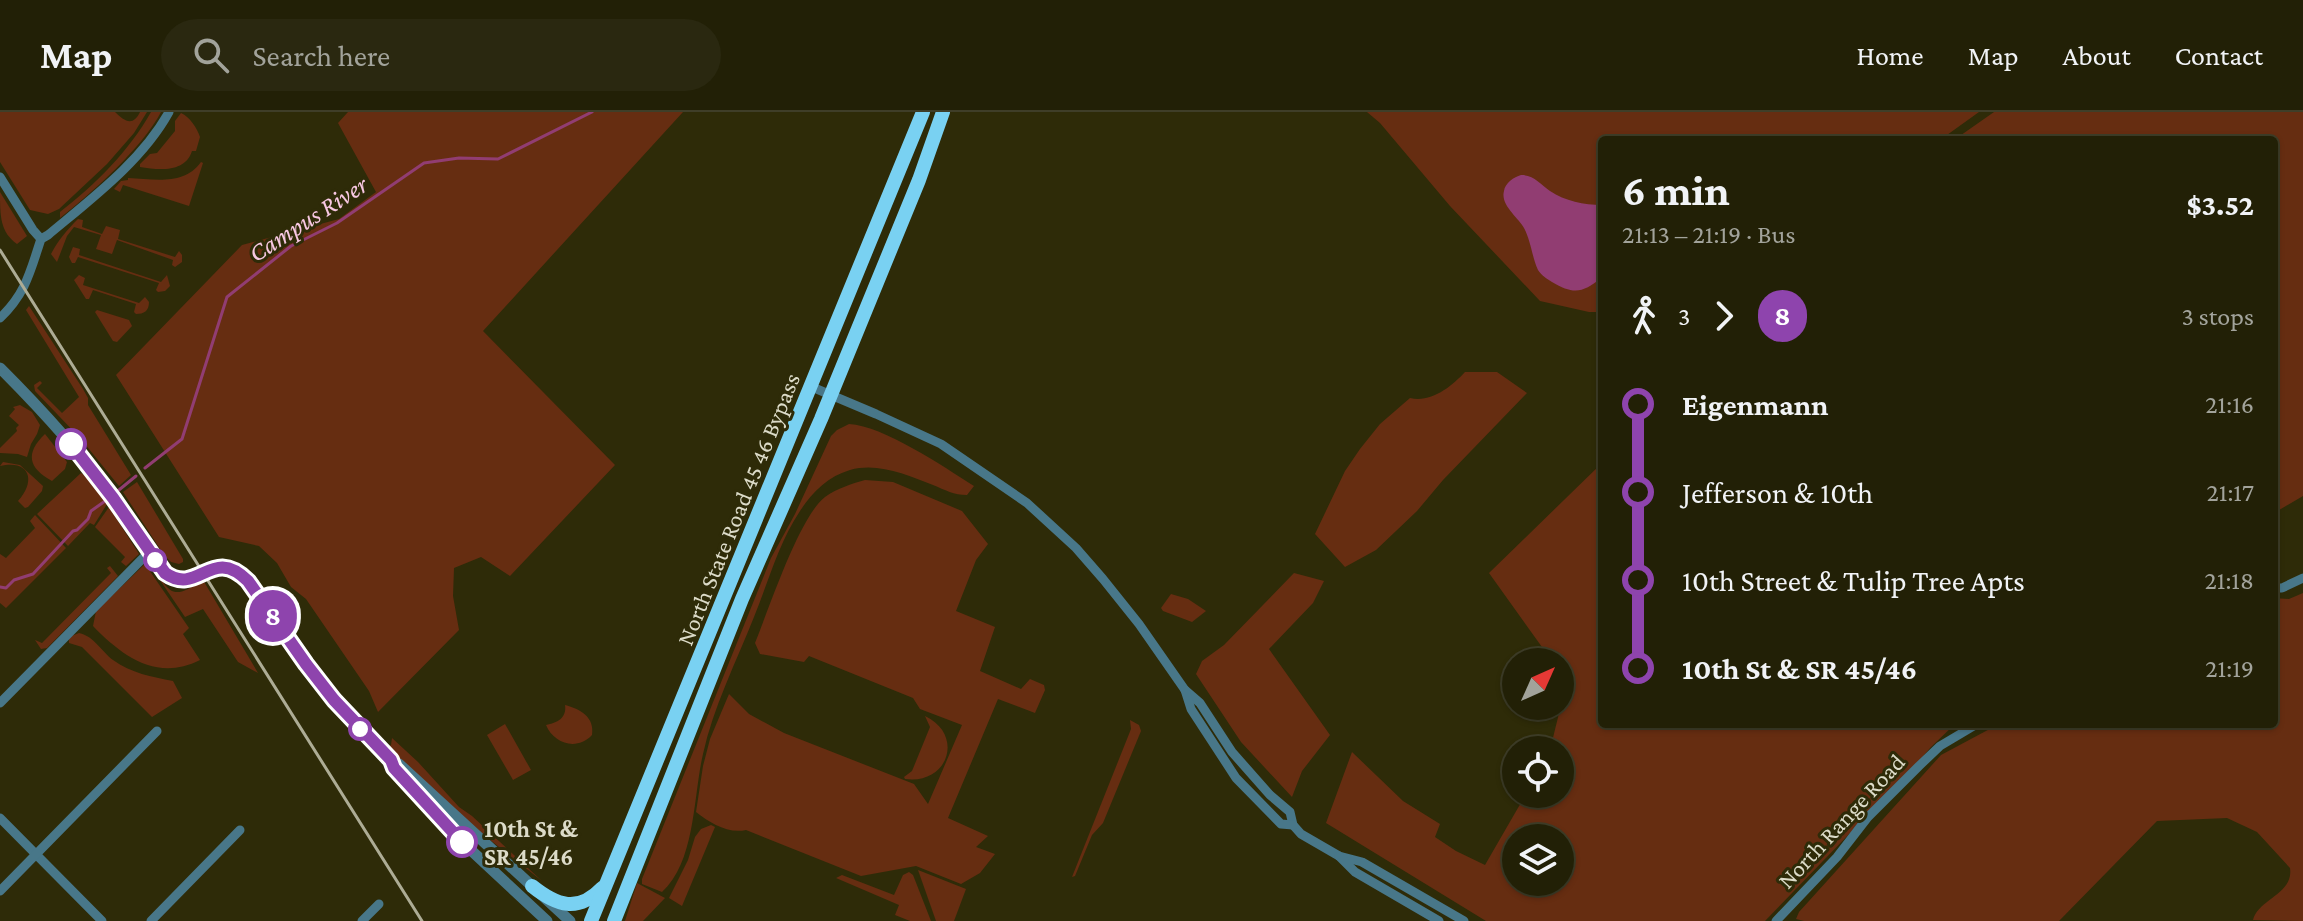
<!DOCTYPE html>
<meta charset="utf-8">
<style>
:root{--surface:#222006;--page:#2a2810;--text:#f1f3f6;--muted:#a2a39b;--line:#3f3e28}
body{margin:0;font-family:"Crimson Pro",serif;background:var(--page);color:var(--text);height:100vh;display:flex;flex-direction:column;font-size:30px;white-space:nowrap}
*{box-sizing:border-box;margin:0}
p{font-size:26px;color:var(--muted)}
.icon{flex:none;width:44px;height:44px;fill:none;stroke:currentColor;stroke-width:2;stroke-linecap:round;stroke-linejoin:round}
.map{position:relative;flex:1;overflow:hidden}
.details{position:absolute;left:1598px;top:24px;width:680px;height:592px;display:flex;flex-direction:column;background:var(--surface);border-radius:8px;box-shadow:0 2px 6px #0004,0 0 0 2px var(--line)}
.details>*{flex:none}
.badge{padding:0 16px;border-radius:26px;font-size:28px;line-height:52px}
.needle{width:52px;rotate:45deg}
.buttons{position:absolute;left:1502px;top:536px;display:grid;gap:16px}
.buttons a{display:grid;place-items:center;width:72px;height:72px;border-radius:50%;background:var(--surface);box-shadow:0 2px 6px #0004,0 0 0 2px var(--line);font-size:40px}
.map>.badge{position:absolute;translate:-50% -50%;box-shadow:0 0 0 4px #fff}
.legs{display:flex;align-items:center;gap:12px;height:88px;padding:0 24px;font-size:26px}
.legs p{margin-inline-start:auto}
.headline{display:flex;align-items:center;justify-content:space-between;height:136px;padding:0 24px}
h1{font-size:44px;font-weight:700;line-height:60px}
ul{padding:0 24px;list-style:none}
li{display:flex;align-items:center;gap:28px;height:88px;font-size:30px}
li i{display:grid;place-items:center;width:12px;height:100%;margin:0 10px;background:currentColor}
li i::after{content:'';width:20px;height:20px;margin:-10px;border:6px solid;border-radius:50%;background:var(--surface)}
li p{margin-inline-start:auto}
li:first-child i{background:linear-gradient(#0000 50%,currentColor 0)}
li:last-child i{background:linear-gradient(currentColor 50%,#0000 0)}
header{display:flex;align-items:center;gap:48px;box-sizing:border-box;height:112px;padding:0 40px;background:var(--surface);border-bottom:2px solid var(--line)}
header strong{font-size:38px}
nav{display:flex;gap:44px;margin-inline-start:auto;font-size:28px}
.search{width:560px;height:72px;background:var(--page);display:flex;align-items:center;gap:20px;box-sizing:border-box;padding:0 28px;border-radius:44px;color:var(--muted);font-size:30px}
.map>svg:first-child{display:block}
</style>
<header>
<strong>Map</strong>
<div class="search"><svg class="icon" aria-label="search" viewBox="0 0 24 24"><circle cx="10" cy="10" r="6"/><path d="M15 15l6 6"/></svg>Search here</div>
<nav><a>Home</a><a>Map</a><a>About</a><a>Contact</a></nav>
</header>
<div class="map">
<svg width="2303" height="809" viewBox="0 0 2303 809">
<rect width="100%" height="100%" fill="#2e2b08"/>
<g fill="#662d11" fill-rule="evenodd">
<path d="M 0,0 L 115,0 C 124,9 133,15 140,0 L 147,0 L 134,21 L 107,52 L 59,97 L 48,102 L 30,98 L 0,50 Z"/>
<path d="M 151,0 L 161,0 C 143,35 91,82 60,106 L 60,100 C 95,73 129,39 151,0 Z"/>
<polygon points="348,0 683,0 483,219 615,353 510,464 481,445 454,456 453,484 459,518 378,600 369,579 306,487 291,475 277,451 259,434 219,425 116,263 242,133 339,107 376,80 338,11"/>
<polygon points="1367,0 1979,0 1940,28 1602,28 1602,200 1589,200 1540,189 1450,94 1380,11"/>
<polygon points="1994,0 2303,0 2303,384 2274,401 2274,28 1954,28"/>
<path d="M 181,1 C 190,5 197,16 200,25 L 196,39 L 192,39 C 185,61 159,58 140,55 L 140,52 L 150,42 L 157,41 L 175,19 L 175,9 Z"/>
<path d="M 201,50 L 203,51 L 189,94 L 123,73 L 120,80 L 114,77 L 121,69 L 128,68 L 128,66 C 154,67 184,74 201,50 Z"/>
<path d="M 0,80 L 27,124 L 17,132 C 0,120 0,104 0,80 Z"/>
<path d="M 78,107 L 83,108 L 82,115 L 102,122 L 106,114 L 120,118 L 118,127 L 175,145 L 179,139 L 182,143 L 182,150 L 175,155 L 172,153 L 173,148 L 117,128 L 112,142 L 96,137 L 101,123 L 74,115 L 67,124 L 57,150 L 51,142 C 58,128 67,118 78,107 Z"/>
<polygon points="73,135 80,137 79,143 161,170 167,163 170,174 165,179 158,180 156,178 159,171 78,145 75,151 72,151 69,145"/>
<path d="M 79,163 L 85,166 L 83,173 L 139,191 L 145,185 L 149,190 C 149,199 144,202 136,202 L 134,200 L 136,192 L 93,178 L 89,187 L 86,187 L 74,168 Z"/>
<polygon points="29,194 83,277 88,286 88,293 131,363 119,374 80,326 35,279 34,273 40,269 42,271 37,276 62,301 79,285 26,198"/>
<polygon points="97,198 129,208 132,214 117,230 113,229 95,200"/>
<path d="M 1465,260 L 1497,260 L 1527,281 L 1443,368 L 1417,399 L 1376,438 L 1345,455 L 1315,422 L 1345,359 L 1360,337 L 1380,312 L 1410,286 C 1431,291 1451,275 1465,260 Z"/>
<polygon points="20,293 32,300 40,313 37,322 31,332 27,345 18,342 0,341 0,336 17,319 16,316 19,313 9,304 15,297 13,295"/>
<path d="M 849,312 C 884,314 944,355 974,374 L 967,383 C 954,383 945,378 933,373 C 907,363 878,350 850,358 C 829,364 812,380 800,399 C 779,430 768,471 754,505 C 736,550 713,596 703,642 C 693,684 696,749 662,780 L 642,772 L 642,767 L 771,446 L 795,402 L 831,324 L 837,318 Z"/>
<path d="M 45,322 L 67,350 L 65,357 L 52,369 C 28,356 25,341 45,322 Z"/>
<path d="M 3,350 L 20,353 L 43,374 L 42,379 L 28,395 L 25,396 L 18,389 C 37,368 29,347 0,354 Z"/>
<path d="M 1602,351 L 1602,612 L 1955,612 L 1931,635 L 1912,657 L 1765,809 L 1486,809 L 1326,711 L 1352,640 L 1403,689 L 1440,712 L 1435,725 L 1456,739 L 1485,753 L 1526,682 L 1560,682 L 1560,638 L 1550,638 L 1562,589 L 1560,583 L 1560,550 L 1550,550 L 1547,542 L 1489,461 ZM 1516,726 L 1560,726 L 1560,770 L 1516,770 Z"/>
<polygon points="81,361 88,366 107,392 94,413 90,411 68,434 37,402"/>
<path d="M 865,368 L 893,370 L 962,399 L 988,432 L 976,448 L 956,499 L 995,515 L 980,559 L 1021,577 L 1030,567 L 1044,573 L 1045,578 L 1035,601 L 998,587 L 948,706 L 988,724 L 976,735 L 995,742 L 980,761 L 961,772 L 916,754 L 861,764 L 746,718 C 728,722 710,711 696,700 L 703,654 L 710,627 L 729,582 L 749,602 L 784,621 L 914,672 L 928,692 L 962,613 L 920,597 L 913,586 L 809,544 L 804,550 L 760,542 L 755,531 C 769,497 799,405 825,385 C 838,376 851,372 865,368 Z"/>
<polygon points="137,370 183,447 183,450 179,452 171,450 164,443 123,380"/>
<polygon points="109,395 139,442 126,454 121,450 125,445 95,415"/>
<polygon points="35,403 66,436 6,496 0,491 0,442 6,446 35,416 30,409"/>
<path d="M 145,452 L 189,516 L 183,522 L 200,548 C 157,570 122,544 93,514 L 96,499 Z"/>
<path d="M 149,452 C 171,477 168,492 203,468 L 258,561 L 238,550 L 203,497 L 185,505 Z"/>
<polygon points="110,454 118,464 47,536 41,537 35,528 42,531 111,461 107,456"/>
<polygon points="1294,461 1324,469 1313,491 1269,537 1330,623 1302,659 1292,685 1241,630 1196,562 1202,549 1224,533"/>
<path d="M 2303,481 L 2303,809 L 2253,808 C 2258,787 2294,782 2290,756 L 2257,720 L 2227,706 L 2157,709 L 2059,809 L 1804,809 L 1796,807 L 1799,800 L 1941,643 L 1999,612 L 2274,612 L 2274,486 L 2289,487 Z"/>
<polygon points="1171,482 1188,487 1206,499 1192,510 1163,499 1161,496"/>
<path d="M 79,521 C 94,524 102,540 113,548 C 131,561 152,565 173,569 L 182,586 L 152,605 L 82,535 L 69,531 L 69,525 Z"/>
<path d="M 565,593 C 580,597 595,605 592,623 C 577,639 554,632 546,613 C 557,611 567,606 565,593 Z"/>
<path d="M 925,604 C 965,623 948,673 905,667 L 904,665 L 912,659 L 930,615 Z"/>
<polygon points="1130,608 1139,613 1141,619 1103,711 1092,723 1075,764 1072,765 1131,617"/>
<polygon points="505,612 531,658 513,668 487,623"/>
<polygon points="392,626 418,650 459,695 472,704 542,769 470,712 387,635 391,633"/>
<polygon points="711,713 715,715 682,794 669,786 688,748 695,725 701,717"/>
<polygon points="918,758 966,777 954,809 936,809"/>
<polygon points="909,760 913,763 931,809 910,809 895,803 899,793 836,766 842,763 894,783 903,763"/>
<polygon points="637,771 665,786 643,809 625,809"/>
</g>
<path fill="#913d72" d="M 1521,63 C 1534,63 1540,72 1550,79 C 1565,89 1584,93 1602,93 L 1602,165 C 1583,181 1574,183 1552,170 C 1547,167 1541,163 1538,158 C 1532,145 1531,129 1524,116 C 1519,106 1500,93 1504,79 C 1505,71 1514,65 1521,63 Z"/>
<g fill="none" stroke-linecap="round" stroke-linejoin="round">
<g stroke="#913d72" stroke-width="3">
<polyline points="145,356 182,327 227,185 291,134 337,111 424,51 459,46 498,47 592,0"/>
<polyline points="114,382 136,364"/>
<polyline points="0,475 6,476 14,468 33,462 73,419 77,418 88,407 91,399 108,387"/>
</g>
<g stroke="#487789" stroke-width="9">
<polyline points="0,65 33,118 41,127"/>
<path d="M 0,206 C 26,181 30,160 41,127 L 48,123 C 91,87 142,49 169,0"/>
<polyline points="812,275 876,302 941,332 1027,391 1076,436 1103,467 1139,512 1185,578 1200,591 1232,640 1270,683 1290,700 1293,713 1301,722 1339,744 1362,750 1464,809"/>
<polyline points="2274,476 2282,476 2303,466"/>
<polyline points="1185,578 1191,597 1236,666 1281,712 1293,713"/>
<polyline points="0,591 149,440"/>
<polyline points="0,706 102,809"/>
<polyline points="1339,744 1355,760 1439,809"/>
<polyline points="0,779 157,619"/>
<polyline points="151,809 240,718"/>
<polyline points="362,809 379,792"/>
<polyline points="1776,809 1837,745 1868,705 1919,654 1940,634 1977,612"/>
</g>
<g stroke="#487789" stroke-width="11">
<path d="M 0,256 C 40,296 78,337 111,383 C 130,408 144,437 165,461 C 200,486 211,428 253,474 L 306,552 L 334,588 L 391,648 L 396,658 L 446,715 L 547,809"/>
<polyline points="399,652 570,809"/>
</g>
<g stroke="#79d1f2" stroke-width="14">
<path d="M 532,774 C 557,794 578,801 602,776"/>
<polyline points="591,809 923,0"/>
<polyline points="614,809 742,487 821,307 919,68 943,0"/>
</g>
<polyline stroke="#adac95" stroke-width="3" points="0,138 422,809"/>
</g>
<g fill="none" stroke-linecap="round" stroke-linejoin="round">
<defs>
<path id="line-1" d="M 71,332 L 113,386 L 165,461 C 199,485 211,432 248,469 L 306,552 L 334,588 L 391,648 L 394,656 L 462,730"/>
</defs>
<use href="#line-1" stroke="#fff" stroke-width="18"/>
<use href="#line-1" stroke="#8e44ad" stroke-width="12"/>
</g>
<g fill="#fff" stroke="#8e44ad" stroke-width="4">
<circle cx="71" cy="332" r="14"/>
<circle cx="155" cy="448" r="10"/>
<circle cx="360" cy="617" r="10"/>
<circle cx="462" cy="730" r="14"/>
</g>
<g text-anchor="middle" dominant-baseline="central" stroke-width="6" stroke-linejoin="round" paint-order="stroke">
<g font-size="24" fill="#dcdbc8" stroke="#2e2b08">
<text transform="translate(738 397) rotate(-68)">North State Road 45 46 Bypass</text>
<text transform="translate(1841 709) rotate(-47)">North Range Road</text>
</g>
<g font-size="24" font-weight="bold" fill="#dcdbc8" stroke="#2e2b08" text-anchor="start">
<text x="484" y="716">10th St &amp;<tspan x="484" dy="28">SR 45/46</tspan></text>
</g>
<g font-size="26" font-style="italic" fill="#f8c8e3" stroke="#2e2b08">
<text transform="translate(308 107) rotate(-33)">Campus River</text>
</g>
</g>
</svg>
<div class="buttons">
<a><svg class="needle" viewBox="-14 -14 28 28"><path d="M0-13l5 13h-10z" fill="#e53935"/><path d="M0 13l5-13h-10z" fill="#a2a39b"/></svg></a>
<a><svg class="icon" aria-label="locate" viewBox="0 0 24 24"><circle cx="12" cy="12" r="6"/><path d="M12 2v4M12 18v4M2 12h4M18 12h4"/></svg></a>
<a><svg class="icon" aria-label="layers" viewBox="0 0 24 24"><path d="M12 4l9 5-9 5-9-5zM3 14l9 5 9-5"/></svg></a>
</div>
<b class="badge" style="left:273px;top:504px;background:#8e44ad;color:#fff">8</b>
<section class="details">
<div class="headline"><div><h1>6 min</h1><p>21:13 – 21:19 · Bus</p></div><b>$3.52</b></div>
<div class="legs"><svg class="icon" aria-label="walk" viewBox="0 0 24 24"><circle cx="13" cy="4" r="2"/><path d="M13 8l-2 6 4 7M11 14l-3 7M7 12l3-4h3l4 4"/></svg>3<svg class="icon" aria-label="forward" viewBox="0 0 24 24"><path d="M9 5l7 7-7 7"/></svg><b class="badge" style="background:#8e44ad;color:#fff">8</b><p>3 stops</p></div>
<ul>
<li><i style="color:#8e44ad"></i><b>Eigenmann</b><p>21:16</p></li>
<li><i style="color:#8e44ad"></i><span>Jefferson &amp; 10th</span><p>21:17</p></li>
<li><i style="color:#8e44ad"></i><span>10th Street &amp; Tulip Tree Apts</span><p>21:18</p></li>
<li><i style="color:#8e44ad"></i><b>10th St &amp; SR 45/46</b><p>21:19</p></li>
</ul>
</section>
</div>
